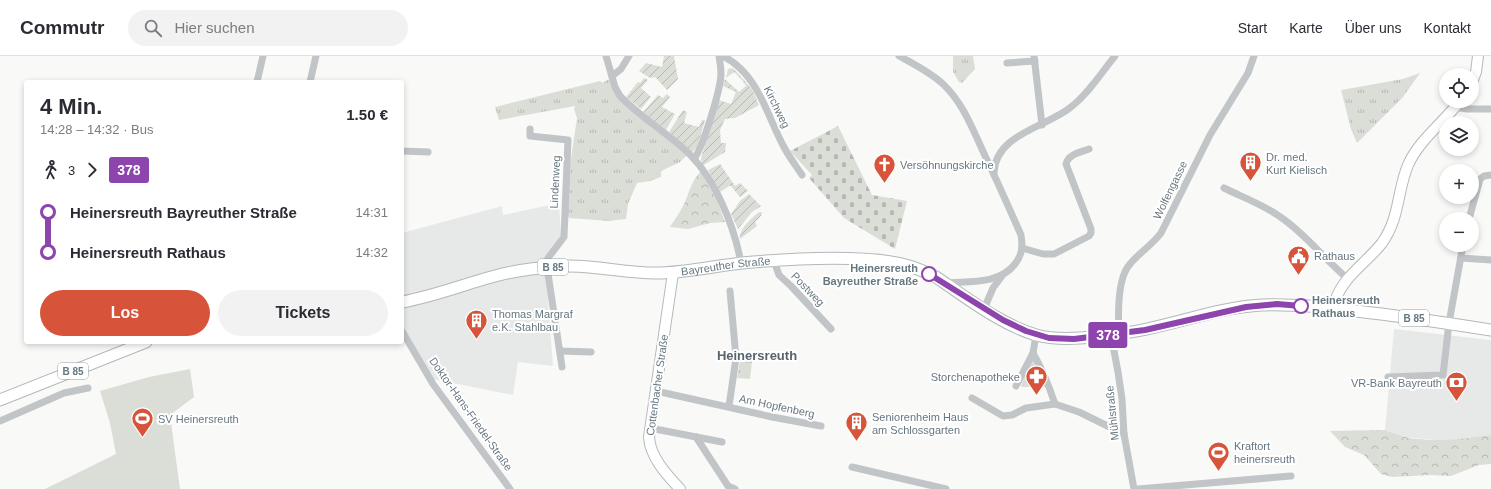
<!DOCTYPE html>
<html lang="de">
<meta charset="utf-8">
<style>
:root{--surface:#fff;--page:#f2f2f3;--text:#2b2b33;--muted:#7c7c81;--line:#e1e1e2;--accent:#d7543a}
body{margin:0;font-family:Helvetica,sans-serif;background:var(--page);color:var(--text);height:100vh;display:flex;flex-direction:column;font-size:15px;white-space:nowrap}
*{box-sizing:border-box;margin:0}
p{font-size:13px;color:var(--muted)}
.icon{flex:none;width:22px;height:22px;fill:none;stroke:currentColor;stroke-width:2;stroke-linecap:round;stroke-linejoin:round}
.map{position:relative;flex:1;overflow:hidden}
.drawer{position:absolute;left:24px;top:24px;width:380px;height:264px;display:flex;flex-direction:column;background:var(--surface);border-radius:4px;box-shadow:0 2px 6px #0003}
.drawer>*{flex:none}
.badge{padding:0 8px;border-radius:3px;font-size:14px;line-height:26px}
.tools{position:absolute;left:1439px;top:12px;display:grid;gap:8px}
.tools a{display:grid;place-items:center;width:40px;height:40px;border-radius:50%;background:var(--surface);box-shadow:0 2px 6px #0003;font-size:20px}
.map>.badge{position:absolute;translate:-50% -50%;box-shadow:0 0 0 2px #fff}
.legs{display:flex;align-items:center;gap:6px;height:44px;padding:0 16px;font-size:13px}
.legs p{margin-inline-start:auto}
.head{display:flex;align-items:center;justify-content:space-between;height:68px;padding:0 16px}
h1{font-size:22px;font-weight:700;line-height:30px}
.action{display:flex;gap:8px;margin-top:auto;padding:8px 16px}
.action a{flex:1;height:46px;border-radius:24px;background:var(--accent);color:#fff;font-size:16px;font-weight:700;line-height:46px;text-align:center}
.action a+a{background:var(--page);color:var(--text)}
ul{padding:0 16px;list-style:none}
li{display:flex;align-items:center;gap:14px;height:40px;font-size:15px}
li i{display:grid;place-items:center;width:6px;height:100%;margin:0 5px;background:currentColor}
li i::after{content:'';width:10px;height:10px;margin:-5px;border:3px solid;border-radius:50%;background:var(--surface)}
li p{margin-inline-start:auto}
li:first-child i{background:linear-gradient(#0000 50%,currentColor 0)}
li:last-child i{background:linear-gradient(currentColor 50%,#0000 0)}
header{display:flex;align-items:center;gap:24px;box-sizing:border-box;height:56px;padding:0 20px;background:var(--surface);border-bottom:1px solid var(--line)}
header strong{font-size:19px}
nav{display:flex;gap:22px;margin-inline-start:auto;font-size:14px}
.search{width:280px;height:36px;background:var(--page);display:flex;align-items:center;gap:10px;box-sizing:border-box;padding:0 14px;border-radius:22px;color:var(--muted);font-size:15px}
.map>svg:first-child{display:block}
</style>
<header>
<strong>Commutr</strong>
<div class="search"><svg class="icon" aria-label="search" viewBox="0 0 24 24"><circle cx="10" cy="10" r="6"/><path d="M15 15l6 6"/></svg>Hier suchen</div>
<nav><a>Start</a><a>Karte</a><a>Über uns</a><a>Kontakt</a></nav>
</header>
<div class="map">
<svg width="1491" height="433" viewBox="0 0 1491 433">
<defs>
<pattern id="grass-tufts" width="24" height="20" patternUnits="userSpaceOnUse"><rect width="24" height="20" fill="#daded7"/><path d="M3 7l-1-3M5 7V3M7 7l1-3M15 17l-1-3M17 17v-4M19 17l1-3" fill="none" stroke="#b5b9b4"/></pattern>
<pattern id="forest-crowns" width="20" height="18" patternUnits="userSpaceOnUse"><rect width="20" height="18" fill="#daded7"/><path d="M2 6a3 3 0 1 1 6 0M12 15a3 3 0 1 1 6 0" fill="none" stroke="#b5b9b4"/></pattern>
<pattern id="cemetery-stones" width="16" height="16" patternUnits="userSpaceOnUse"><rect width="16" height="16" fill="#daded7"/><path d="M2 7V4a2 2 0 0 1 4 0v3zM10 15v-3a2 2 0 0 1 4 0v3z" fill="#b5b9b4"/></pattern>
<pattern id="garden-furrows" width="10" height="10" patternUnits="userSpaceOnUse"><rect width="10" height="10" fill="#daded7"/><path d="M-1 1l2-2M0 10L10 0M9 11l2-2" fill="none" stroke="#b5b9b4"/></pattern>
</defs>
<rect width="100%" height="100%" fill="#f9f9f7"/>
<g fill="#e7e9e8">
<polygon points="559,147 561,180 545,205 553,310 518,306 513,339 433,323 402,268 402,177 502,150 503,159"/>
<polygon points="1394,273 1491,284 1491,379 1467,383 1434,384 1405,381 1385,374"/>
</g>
<g fill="url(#grass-tufts)">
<polygon points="953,0 973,0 975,13 962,27 959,26 953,16"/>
<polygon points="1420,17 1403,41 1357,87 1351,73 1341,34 1403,23"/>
<polygon points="612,23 614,32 688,98 680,106 661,115 661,121 650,125 637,127 628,148 626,163 609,165 569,162 567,157 570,110 577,62 574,53 575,50 499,64 495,51 600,25 603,27 607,24"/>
<polygon points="740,304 752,305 750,323 737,322"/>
<polygon points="1032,305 1034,305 1046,330 1045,331 1022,331 1021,329"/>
</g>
<g fill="url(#forest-crowns)">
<path d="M 701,115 L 716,142 L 725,166 L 710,167 L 688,173 L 670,171 C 675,163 681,155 685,146 C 690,134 691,126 701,115 Z"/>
<path d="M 1385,374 C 1391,376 1398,379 1405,381 C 1433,387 1463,383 1491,379 L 1491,408 L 1479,409 L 1451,420 L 1430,419 L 1392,421 L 1381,418 L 1364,399 L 1345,391 L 1330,375 Z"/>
</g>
<polygon fill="url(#cemetery-stones)" points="838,70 872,139 907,145 895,193 844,162 809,122 812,119 790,95"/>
<g fill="url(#garden-furrows)">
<polygon points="664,0 674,0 678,23 667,34 655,21 650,22 639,15 646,7 662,11"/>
<polygon points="733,12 752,33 759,49 735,62 725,63 720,74 721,87 726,87 725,96 702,110 701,102 719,44 731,48 736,36 723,30 725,23 739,36 746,30 742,24 734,16 726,22 728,13"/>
<polygon points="644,22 648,24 641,32 651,41 641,53 626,41 638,26 640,27"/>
<polygon points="667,38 670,41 662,51 675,58 666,74 643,56 658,39 663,42"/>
<polygon points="683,54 687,56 684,67 699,71 702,64 705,64 698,89 692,97 669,76"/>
<polygon points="720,108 735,130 740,127 748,135 740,141 731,130 729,130 720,136 708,114"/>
<polygon points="749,138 761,150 752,156 738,173 731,158 740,145"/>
<path d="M 759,156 L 762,156 L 761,160 L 755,166 L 757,170 L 740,183 C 739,172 752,162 759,156 Z"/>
</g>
<polygon fill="#daded7" points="190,313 194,341 170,359 180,433 45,433 116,398 110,367 100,335 149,321"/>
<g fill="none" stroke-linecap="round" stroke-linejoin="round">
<defs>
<g id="secondary">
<polyline points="1472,26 1476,16 1478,0"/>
<path d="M 673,217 L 649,381 C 650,401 667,419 680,433"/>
<path d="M 1334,252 C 1337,224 1366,208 1382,187 C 1400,162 1397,135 1408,109 C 1419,84 1443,67 1460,45"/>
</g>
<g id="primary">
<path id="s1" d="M 402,246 C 446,238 487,218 531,213 C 550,210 570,209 589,211 C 613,213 637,218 661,217 C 688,216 715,210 742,207 C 787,203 846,199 891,206 C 907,208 922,214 936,221 C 967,242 1000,268 1036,279 C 1055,284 1074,283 1093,281 C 1111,279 1129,277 1147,273 C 1185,265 1223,251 1262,249 C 1294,248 1325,251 1356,255 C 1401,260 1446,267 1491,274"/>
<polyline points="0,344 146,286"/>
</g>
</defs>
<use href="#secondary" stroke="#b3b9bd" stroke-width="12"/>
<use href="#primary" stroke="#b2b8bb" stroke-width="13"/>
<g stroke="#c1c5c8" stroke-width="7">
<path d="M 606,0 L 615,31 L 620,40 C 638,59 664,75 684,93 C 714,119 734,169 741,207"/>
<path d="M 723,0 C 759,18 767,61 785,93 C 790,102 796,110 802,119"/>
<path d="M 899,0 C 914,8 930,16 943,28 C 965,49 974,77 987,104 C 999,129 1010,154 1021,179 C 1023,191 1022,199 1015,208 C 999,229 969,225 946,227"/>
<polyline points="1034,0 1042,69"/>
<polyline points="1007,7 1035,5"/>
<polyline points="612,20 621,13 629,0"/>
<polyline points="257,26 263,0"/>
<polyline points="310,26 316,0"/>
<polyline points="1455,51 1467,53 1491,53"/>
<polyline points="530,73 530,80 568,84 564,181 548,202 547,211 562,311"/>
<polyline points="402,95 428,96"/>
<path d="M 694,103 C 703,91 720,35 721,19 C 721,13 720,6 719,0"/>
<path d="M 994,117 C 995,78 1047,71 1071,51 C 1089,37 1101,17 1115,0"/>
<path d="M 1224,132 C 1242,141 1262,148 1279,160 C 1305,177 1324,203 1348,223"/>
<polyline points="1469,163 1480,123 1484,120 1491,119"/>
<path d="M 1022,192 L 1043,198 L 1054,198 L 1089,180 L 1091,177 L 1091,173 L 1066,108 C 1068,98 1081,96 1089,93"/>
<polyline points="1461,202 1491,204"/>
<polyline points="774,205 779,219 791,230 831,273"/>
<polyline points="984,253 993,232 1002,220"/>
<polyline points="402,275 433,328 510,433"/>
<path d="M 1119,278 C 1118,259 1117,222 1130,208 C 1139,197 1152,189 1161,177 L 1210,79 L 1248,17 L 1254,0"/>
<path d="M 1036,279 L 1033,297 C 1043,314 1049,330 1055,348"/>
<polyline points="1111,279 1118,316 1122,343 1124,378 1134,433"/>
<polyline points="560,295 591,296"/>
<polyline points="1388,321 1443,319 1449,267 1463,189"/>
<polyline points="1016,330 1033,297"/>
<polyline points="656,335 772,361 821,370"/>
<polyline points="972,342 1003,360 1012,359 1026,352 1055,348 1079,356 1124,378"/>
<polyline points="729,350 736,302 730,235"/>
<polyline points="0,365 64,337 88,332"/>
<polyline points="650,372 722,386"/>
<polyline points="696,381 728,430 735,433"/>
<polyline points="852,411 946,433"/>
<polyline points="1138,433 1291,420"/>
</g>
<use href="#secondary" stroke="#fff" stroke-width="10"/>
<use href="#primary" stroke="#fff" stroke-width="11"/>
</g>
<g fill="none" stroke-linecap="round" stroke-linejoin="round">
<defs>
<polyline id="line-1" points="929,218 1003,264 1026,275 1049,282 1074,283 1145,274 1246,251 1277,248 1301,250"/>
</defs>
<use href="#line-1" stroke="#fff" stroke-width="9"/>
<use href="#line-1" stroke="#8e44ad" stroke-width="6"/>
</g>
<defs>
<symbol id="building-pin" viewBox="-11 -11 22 30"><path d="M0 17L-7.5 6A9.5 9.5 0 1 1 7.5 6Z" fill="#d7543a" stroke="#fff"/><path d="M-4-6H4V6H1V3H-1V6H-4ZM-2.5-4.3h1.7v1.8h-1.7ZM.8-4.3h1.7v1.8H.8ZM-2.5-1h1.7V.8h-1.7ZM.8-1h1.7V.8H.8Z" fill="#fff"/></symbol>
<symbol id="church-pin" viewBox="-11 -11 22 30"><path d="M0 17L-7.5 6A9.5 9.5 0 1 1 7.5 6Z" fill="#d7543a" stroke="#fff"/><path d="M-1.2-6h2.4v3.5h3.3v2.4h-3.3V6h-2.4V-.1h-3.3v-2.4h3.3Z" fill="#fff"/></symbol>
<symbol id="civic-pin" viewBox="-11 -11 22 30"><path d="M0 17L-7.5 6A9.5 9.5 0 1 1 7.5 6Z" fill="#d7543a" stroke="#fff"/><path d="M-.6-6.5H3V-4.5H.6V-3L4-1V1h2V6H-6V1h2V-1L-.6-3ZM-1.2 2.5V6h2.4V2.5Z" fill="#fff"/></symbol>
<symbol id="pharmacy-pin" viewBox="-11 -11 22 30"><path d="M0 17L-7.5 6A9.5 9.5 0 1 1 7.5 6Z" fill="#d7543a" stroke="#fff"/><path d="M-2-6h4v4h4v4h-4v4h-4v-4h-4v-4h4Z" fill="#fff"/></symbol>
<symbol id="bank-pin" viewBox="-11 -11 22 30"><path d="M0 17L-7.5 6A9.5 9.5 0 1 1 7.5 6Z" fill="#d7543a" stroke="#fff"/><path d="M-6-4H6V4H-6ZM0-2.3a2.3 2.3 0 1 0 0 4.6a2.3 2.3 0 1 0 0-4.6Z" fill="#fff"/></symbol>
<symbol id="stadium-pin" viewBox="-11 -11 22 30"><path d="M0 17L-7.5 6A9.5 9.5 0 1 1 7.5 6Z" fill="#d7543a" stroke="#fff"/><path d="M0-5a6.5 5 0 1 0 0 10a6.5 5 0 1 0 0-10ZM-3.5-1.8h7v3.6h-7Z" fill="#fff"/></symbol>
</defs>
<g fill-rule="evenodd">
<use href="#building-pin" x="1238" y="94" width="25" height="34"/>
<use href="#church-pin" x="872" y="96" width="25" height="34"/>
<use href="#civic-pin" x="1286" y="188" width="25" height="34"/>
<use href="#building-pin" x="464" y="252" width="25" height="34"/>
<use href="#pharmacy-pin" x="1024" y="308" width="25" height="34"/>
<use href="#bank-pin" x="1444" y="314" width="25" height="34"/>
<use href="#stadium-pin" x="130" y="350" width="25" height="34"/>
<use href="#building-pin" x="844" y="354" width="25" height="34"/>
<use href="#stadium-pin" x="1206" y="384" width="25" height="34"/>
</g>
<g fill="#fff" stroke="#8e44ad" stroke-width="2">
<circle cx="929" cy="218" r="7"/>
<circle cx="1301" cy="250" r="7"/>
</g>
<g text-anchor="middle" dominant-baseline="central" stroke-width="4" stroke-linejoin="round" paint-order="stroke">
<g fill="#fff" stroke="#94a0a6" stroke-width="1">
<rect x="538" y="203" width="30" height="16" rx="3"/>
<rect x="1399" y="254" width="30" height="16" rx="3"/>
<rect x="58" y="307" width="30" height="16" rx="3"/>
</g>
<g font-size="10" font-weight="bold" fill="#667780">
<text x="553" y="211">B 85</text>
<text x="1414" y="262">B 85</text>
<text x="73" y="315">B 85</text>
</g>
<g font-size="11" fill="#667780" stroke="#fff">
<text transform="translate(777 51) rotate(64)">Kirchweg</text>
<text transform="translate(555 126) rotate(-87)">Lindenweg</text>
<text transform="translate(1170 134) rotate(-64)">Wolfengasse</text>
<text stroke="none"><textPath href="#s1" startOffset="329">Bayreuther Straße</textPath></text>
<text transform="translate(808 233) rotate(46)">Postweg</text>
<text transform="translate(657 329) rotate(-82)">Cottenbacher Straße</text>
<text transform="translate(777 350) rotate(12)">Am Hopfenberg</text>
<text transform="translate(1112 357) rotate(-96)">Mühlstraße</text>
<text transform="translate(471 358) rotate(55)">Doktor-Hans-Friedel-Straße</text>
</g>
<g font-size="11" fill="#667780" stroke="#fff" text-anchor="start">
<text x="1266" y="101">Dr. med.<tspan x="1266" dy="13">Kurt Kielisch</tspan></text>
<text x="900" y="109">Versöhnungskirche</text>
<text x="1314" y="200">Rathaus</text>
<text x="492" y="258">Thomas Margraf<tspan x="492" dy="13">e.K. Stahlbau</tspan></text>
<text x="1020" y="321" text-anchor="end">Storchenapotheke</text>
<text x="1442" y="327" text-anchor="end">VR-Bank Bayreuth</text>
<text x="872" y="361">Seniorenheim Haus<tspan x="872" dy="13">am Schlossgarten</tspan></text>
<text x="158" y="363">SV Heinersreuth</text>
<text x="1234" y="390">Kraftort<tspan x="1234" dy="13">heinersreuth</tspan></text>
</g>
<g font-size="11" font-weight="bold" fill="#667780" stroke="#fff" text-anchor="end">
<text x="918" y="212">Heinersreuth<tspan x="918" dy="13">Bayreuther Straße</tspan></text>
<text x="1312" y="244" text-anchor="start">Heinersreuth<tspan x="1312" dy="13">Rathaus</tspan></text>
</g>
<g font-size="13" font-weight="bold" fill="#58646c" stroke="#fff">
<text x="757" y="299">Heinersreuth</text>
</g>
</g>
</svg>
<div class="tools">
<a><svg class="icon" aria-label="locate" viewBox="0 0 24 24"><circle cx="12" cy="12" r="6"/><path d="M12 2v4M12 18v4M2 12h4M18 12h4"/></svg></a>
<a><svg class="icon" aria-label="layers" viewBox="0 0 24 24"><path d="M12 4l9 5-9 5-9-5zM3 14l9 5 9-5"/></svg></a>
<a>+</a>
<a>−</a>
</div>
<b class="badge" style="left:1108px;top:279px;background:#8e44ad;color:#fff">378</b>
<section class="drawer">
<div class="head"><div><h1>4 Min.</h1><p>14:28 – 14:32 · Bus</p></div><b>1.50 €</b></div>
<div class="legs"><svg class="icon" aria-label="walk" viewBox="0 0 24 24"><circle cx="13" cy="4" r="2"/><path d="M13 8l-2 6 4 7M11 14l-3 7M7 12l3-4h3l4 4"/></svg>3<svg class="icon" aria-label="forward" viewBox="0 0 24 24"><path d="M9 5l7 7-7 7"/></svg><b class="badge" style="background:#8e44ad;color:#fff">378</b></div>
<ul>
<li><i style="color:#8e44ad"></i><b>Heinersreuth Bayreuther Straße</b><p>14:31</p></li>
<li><i style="color:#8e44ad"></i><b>Heinersreuth Rathaus</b><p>14:32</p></li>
</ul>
<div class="action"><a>Los</a><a>Tickets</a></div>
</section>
</div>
